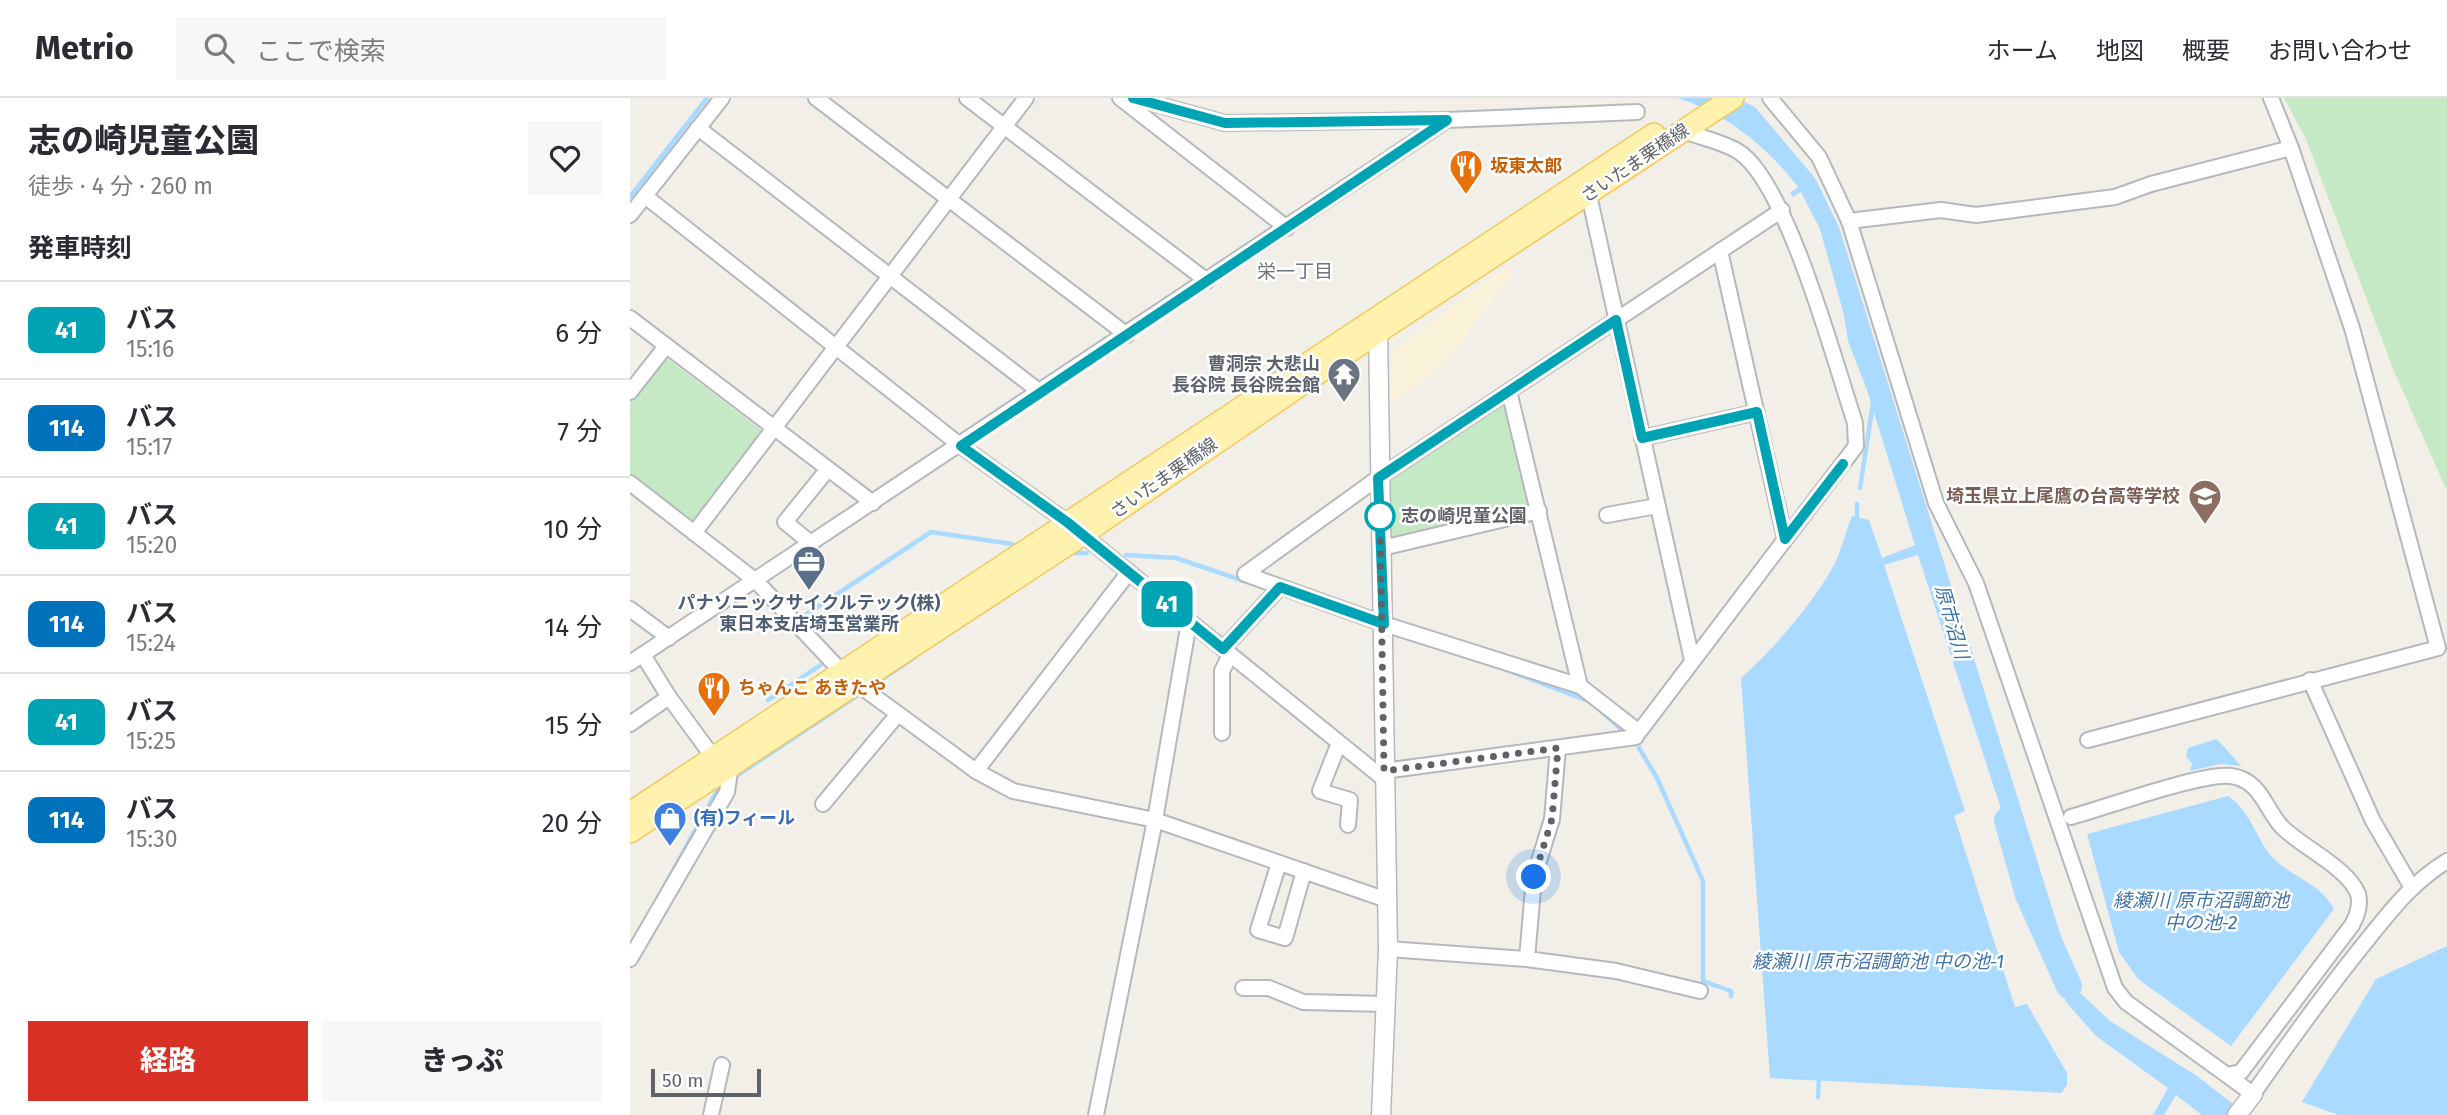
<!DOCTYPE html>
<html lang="ja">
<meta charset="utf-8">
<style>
:root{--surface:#fff;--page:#f7f7f7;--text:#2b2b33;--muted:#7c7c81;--line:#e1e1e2;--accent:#d93025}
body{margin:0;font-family:"Fira Sans","Noto Sans JP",sans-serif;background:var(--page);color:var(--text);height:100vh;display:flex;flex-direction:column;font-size:26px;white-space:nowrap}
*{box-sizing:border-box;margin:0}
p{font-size:23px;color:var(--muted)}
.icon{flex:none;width:38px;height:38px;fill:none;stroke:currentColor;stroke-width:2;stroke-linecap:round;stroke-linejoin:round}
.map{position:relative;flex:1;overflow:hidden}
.details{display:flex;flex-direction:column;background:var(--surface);width:630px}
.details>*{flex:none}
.badge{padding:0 14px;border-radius:10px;font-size:24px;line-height:46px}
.scale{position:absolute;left:21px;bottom:18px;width:110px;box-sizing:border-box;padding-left:7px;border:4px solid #5f6368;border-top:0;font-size:19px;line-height:24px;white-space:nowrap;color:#5f6368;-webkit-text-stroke:5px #fff;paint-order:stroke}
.you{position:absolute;width:35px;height:35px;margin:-18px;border:5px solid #fff;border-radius:50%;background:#1a73e8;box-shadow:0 0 0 10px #1a73e833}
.map>.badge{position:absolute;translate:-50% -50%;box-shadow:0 0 0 4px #fff}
h2{padding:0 28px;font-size:26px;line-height:63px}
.round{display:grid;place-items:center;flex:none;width:74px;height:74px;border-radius:0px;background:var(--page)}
.head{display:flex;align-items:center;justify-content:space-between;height:119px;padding:0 28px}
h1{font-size:33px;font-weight:800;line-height:52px}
.action{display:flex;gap:14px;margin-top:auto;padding:14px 28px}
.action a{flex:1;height:80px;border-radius:0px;background:var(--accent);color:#fff;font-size:28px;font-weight:800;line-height:80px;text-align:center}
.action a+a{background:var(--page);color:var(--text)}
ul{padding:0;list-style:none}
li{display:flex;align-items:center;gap:21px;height:98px;padding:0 28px;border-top:2px solid var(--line)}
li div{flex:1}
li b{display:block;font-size:26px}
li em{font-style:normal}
li .badge{min-width:77px;font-weight:700;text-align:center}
header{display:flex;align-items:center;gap:42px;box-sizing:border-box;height:98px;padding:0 35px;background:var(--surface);border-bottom:2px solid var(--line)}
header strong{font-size:33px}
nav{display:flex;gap:38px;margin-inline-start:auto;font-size:24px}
.search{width:490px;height:63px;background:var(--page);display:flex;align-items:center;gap:18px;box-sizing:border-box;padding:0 24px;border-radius:0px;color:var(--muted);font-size:26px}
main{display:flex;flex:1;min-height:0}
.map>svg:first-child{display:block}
</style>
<header>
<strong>Metrio</strong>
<div class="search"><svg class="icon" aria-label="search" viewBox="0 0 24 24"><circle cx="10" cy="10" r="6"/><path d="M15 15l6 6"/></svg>ここで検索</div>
<nav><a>ホーム</a><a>地図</a><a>概要</a><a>お問い合わせ</a></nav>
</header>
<main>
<section class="details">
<div class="head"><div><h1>志の崎児童公園</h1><p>徒歩 · 4 分 · 260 m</p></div><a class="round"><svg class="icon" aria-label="heart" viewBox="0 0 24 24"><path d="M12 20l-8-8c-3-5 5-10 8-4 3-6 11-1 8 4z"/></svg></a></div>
<h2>発車時刻</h2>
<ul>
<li><span class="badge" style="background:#00a3b4;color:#fff">41</span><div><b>バス</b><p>15:16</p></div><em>6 分</em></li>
<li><span class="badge" style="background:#0072bc;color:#fff">114</span><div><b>バス</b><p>15:17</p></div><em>7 分</em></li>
<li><span class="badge" style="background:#00a3b4;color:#fff">41</span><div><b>バス</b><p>15:20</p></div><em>10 分</em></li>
<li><span class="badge" style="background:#0072bc;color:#fff">114</span><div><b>バス</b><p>15:24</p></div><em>14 分</em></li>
<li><span class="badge" style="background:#00a3b4;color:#fff">41</span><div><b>バス</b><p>15:25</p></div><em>15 分</em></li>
<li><span class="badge" style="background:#0072bc;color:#fff">114</span><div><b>バス</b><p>15:30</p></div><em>20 分</em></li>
</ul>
<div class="action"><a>経路</a><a>きっぷ</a></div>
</section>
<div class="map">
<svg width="1817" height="1017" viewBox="0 0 1817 1017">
<rect width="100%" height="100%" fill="#f1efe8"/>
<g fill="#c5e8c5">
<polygon points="1654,0 1817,0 1817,393 1764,273 1676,41"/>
<polygon points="34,258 134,334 64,425 0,376 0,302"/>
<polygon points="877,305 902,408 760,439 755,383"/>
</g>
<polygon fill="#fbf3d9" points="876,169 882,176 813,267 757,308 763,253"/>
<g fill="#aadaff">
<path d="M 1047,0 L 1106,0 L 1125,9 L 1185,80 L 1209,129 L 1448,893 L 1480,923 L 1567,978 L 1617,1017 L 1572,1017 L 1546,997 L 1534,1017 L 1523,1017 L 1538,990 L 1466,938 L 1436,904 L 1419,845 L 1377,729 L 1288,457 L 1254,467 L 1335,713 L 1324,718 L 1385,909 L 1397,906 L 1437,975 L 1437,987 L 1431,995 L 1140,980 L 1111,580 C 1143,552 1185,503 1205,465 C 1212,450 1216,433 1222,418 L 1239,422 L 1252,460 L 1285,447 L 1237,292 L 1218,243 L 1214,217 L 1190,131 L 1171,94 L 1163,99 L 1160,95 L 1168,89 C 1138,50 1095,14 1047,0 Z"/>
<polygon points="1587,641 1611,668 1590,666 1560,673 1562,666 1556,658 1558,650"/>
<path d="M 1598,698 C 1621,713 1625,739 1642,759 C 1661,779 1692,786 1704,811 L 1601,948 L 1508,881 L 1489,854 L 1457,736 Z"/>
<polygon points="1817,848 1817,1017 1709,1017 1672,1004 1746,881"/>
</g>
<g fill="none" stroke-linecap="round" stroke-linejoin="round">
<g stroke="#aadaff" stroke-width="4.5">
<polyline points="0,99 77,0"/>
<polyline points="1230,390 1243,305"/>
<polyline points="1227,406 1227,425"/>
<polyline points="441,455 457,455"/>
<polyline points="496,457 546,460 617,484"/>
<polyline points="182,533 171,520 301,434 382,446"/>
<polyline points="874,571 961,604"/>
<polyline points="138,602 198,562"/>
<polyline points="970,612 994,634"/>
<polyline points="1009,650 1027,680 1073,783 1073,883 1101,893 1101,898"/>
<polyline points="102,681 284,560"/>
<polyline points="34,789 89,689 95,685"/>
<polyline points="1188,999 1189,979"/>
</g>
<polyline stroke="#aadaff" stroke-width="26" points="1377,722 1398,797 1439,888"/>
<defs>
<g id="minor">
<polyline points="186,0 497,237"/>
<polyline points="337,0 577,183"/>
<polyline points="490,0 657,130"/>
<polyline points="504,0 595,25 817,22 1007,14"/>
<polyline points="1140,0 1189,59 1219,123 1311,112 1346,117 1485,99 1521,86 1661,50 1722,230 1808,550 1458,642"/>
<polyline points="1641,0 1661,50"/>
<polyline points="68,30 410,294"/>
<path d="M 1054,33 C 1071,40 1094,44 1109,54 C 1157,85 1205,265 1225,325 L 1226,348 L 1009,634 L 950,588 L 754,526 L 615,476 L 748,380 L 1152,112"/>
<polyline points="957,88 1062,562"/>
<polyline points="15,98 331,348 437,424 754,681"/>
<polyline points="0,117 92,0"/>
<path d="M 1219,123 L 1306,405 L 1346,485 L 1485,890 L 1496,904 L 1623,996 C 1660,943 1697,891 1738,841 C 1762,811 1784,783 1817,763"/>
<polyline points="1090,153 1155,441"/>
<polyline points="0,220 243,405"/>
<polyline points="879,293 950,588"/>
<polyline points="0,294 36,248"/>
<polyline points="1012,340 1127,314"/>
<polyline points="0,385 126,483 211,573"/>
<polyline points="977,417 1027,408"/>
<polyline points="64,435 396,0"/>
<polyline points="182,446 155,424 198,371"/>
<polyline points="752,450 909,413"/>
<polyline points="0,511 39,540"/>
<polyline points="593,551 650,489"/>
<polyline points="0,565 817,22"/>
<polyline points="1680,582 1743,723 1781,788"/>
<polyline points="226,585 346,673 383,693 525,722 757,802"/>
<polyline points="39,599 83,659"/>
<polyline points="0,626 39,599 13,557"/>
<polyline points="592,635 592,573 600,557"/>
<polyline points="709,645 690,693 720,702 718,727"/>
<polyline points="346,673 499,474"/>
<polyline points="754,673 1006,639"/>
<polyline points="193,706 268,616"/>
<path d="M 1441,719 C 1474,710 1573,674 1601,678 C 1631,682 1635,711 1652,729 C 1672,749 1718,770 1728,796 C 1731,807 1727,818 1722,827 L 1611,974 L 1597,977"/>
<polyline points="649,765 628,832 655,840 674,773"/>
<polyline points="758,851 897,861 986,873 1070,893"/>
<polyline points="0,861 97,694 101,667"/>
<polyline points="897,861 904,779 922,721 928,650"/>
<polyline points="613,890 639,890 673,904 755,906"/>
<polyline points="81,1017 92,967"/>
<polyline points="466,1017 525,722 559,524"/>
</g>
<g id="tertiary">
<polyline points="741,225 748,234 758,851 751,1017"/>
<polyline points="1607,1017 1623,996"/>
</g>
<g id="primary">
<polyline points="0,715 1024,36"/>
<polyline points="0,734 452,437 748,234 1103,0"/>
</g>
</defs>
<use href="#minor" stroke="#b5b8bc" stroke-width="18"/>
<use href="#tertiary" stroke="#b5b8bc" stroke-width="21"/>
<use href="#primary" stroke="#f2c960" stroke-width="24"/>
<use href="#minor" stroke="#fff" stroke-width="14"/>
<use href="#tertiary" stroke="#fff" stroke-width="18"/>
<use href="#primary" stroke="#fff2af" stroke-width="21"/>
</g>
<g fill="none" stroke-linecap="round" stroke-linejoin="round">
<defs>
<polyline id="line" points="503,0 595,25 817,22 331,348 437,424 593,551 650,489 754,526 748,380 986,222 1012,340 1127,314 1155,441 1213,366"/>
</defs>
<use href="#line" stroke="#fff" stroke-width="16"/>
<use href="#line" stroke="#00a3b4" stroke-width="10"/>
<polyline stroke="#5f6368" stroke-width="7" stroke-dasharray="0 12.6" points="750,418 754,673 928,650 922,721 904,779"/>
</g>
<defs>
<symbol id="restaurant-pin" viewBox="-11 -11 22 30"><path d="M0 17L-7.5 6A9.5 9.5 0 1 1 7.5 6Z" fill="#e8710a" stroke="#fff"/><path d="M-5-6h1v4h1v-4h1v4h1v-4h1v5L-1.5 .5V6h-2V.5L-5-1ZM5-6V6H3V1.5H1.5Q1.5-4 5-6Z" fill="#fff"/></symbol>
<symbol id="temple-pin" viewBox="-11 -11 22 30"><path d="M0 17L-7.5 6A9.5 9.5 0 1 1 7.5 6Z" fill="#6b7280" stroke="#fff"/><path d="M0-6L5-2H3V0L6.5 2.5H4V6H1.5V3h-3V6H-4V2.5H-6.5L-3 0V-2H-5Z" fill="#fff"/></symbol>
<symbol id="school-pin" viewBox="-11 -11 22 30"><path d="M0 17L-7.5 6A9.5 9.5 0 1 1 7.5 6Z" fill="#8d6e63" stroke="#fff"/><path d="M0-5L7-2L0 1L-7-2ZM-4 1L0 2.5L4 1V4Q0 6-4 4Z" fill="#fff"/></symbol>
<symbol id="office-pin" viewBox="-11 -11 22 30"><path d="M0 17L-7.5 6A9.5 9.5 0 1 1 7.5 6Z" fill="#5c6f8a" stroke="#fff"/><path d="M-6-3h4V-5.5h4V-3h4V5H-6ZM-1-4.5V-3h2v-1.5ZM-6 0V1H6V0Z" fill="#fff"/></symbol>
<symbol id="shop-pin" viewBox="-11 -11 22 30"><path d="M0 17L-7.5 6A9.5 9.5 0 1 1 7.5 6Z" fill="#3f7fe0" stroke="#fff"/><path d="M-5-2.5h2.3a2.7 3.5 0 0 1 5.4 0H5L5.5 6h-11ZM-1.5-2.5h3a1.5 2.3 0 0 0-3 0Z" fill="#fff"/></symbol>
</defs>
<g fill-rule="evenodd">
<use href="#restaurant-pin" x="817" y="49" width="38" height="52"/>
<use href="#temple-pin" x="695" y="257" width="38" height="52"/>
<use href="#school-pin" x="1556" y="379" width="38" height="52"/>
<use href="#office-pin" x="160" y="445" width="38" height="52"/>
<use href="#restaurant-pin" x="65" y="571" width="38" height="52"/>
<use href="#shop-pin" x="21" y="701" width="38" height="52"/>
</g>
<circle fill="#fff" stroke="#00a3b4" stroke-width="3.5" cx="750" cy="418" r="14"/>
<g text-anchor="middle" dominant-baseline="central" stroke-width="5" stroke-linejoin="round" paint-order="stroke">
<g font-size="18" fill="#5f6368" stroke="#fff">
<text transform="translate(1005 65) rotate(-34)">さいたま栗橋線</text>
<text transform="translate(534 380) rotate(-35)">さいたま栗橋線</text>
</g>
<g font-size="18" font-weight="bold" fill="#c56008" stroke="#fff" text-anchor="start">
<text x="860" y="68">坂東太郎</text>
<text x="108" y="590">ちゃんこ あきたや</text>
</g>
<g font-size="18" font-weight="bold" fill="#5b616d" stroke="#fff" text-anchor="end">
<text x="690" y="266">曹洞宗 大悲山<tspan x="690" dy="21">長谷院 長谷院会館</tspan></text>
</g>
<g font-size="18" font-weight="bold" fill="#785e54" stroke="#fff" text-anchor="end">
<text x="1550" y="398">埼玉県立上尾鷹の台高等学校</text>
</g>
<g font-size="18" font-weight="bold" fill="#5f6368" stroke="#fff" text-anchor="start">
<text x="771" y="418">志の崎児童公園</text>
</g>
<g font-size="18" font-weight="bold" fill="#4e5e75" stroke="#fff">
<text x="179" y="505">パナソニックサイクルテック(株)<tspan x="179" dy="21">東日本支店埼玉営業所</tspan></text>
</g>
<g font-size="18" font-weight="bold" fill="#366cbe" stroke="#fff" text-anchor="start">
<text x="64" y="720">(有)フィール</text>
</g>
<g font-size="19" fill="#70757a" stroke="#fff">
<text x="665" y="173">栄一丁目</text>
</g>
<g font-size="19" font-style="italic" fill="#4174aa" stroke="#fff">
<text transform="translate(1322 524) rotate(74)">原市沼川</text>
<text x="1571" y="802">綾瀬川 原市沼調節池<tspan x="1571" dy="22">中の池-2</tspan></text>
<text x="1248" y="863">綾瀬川 原市沼調節池 中の池-1</text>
</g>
</g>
</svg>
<div class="scale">50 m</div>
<div class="you" style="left:904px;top:779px"></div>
<b class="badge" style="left:537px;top:506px;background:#00a3b4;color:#fff">41</b>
</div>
</main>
